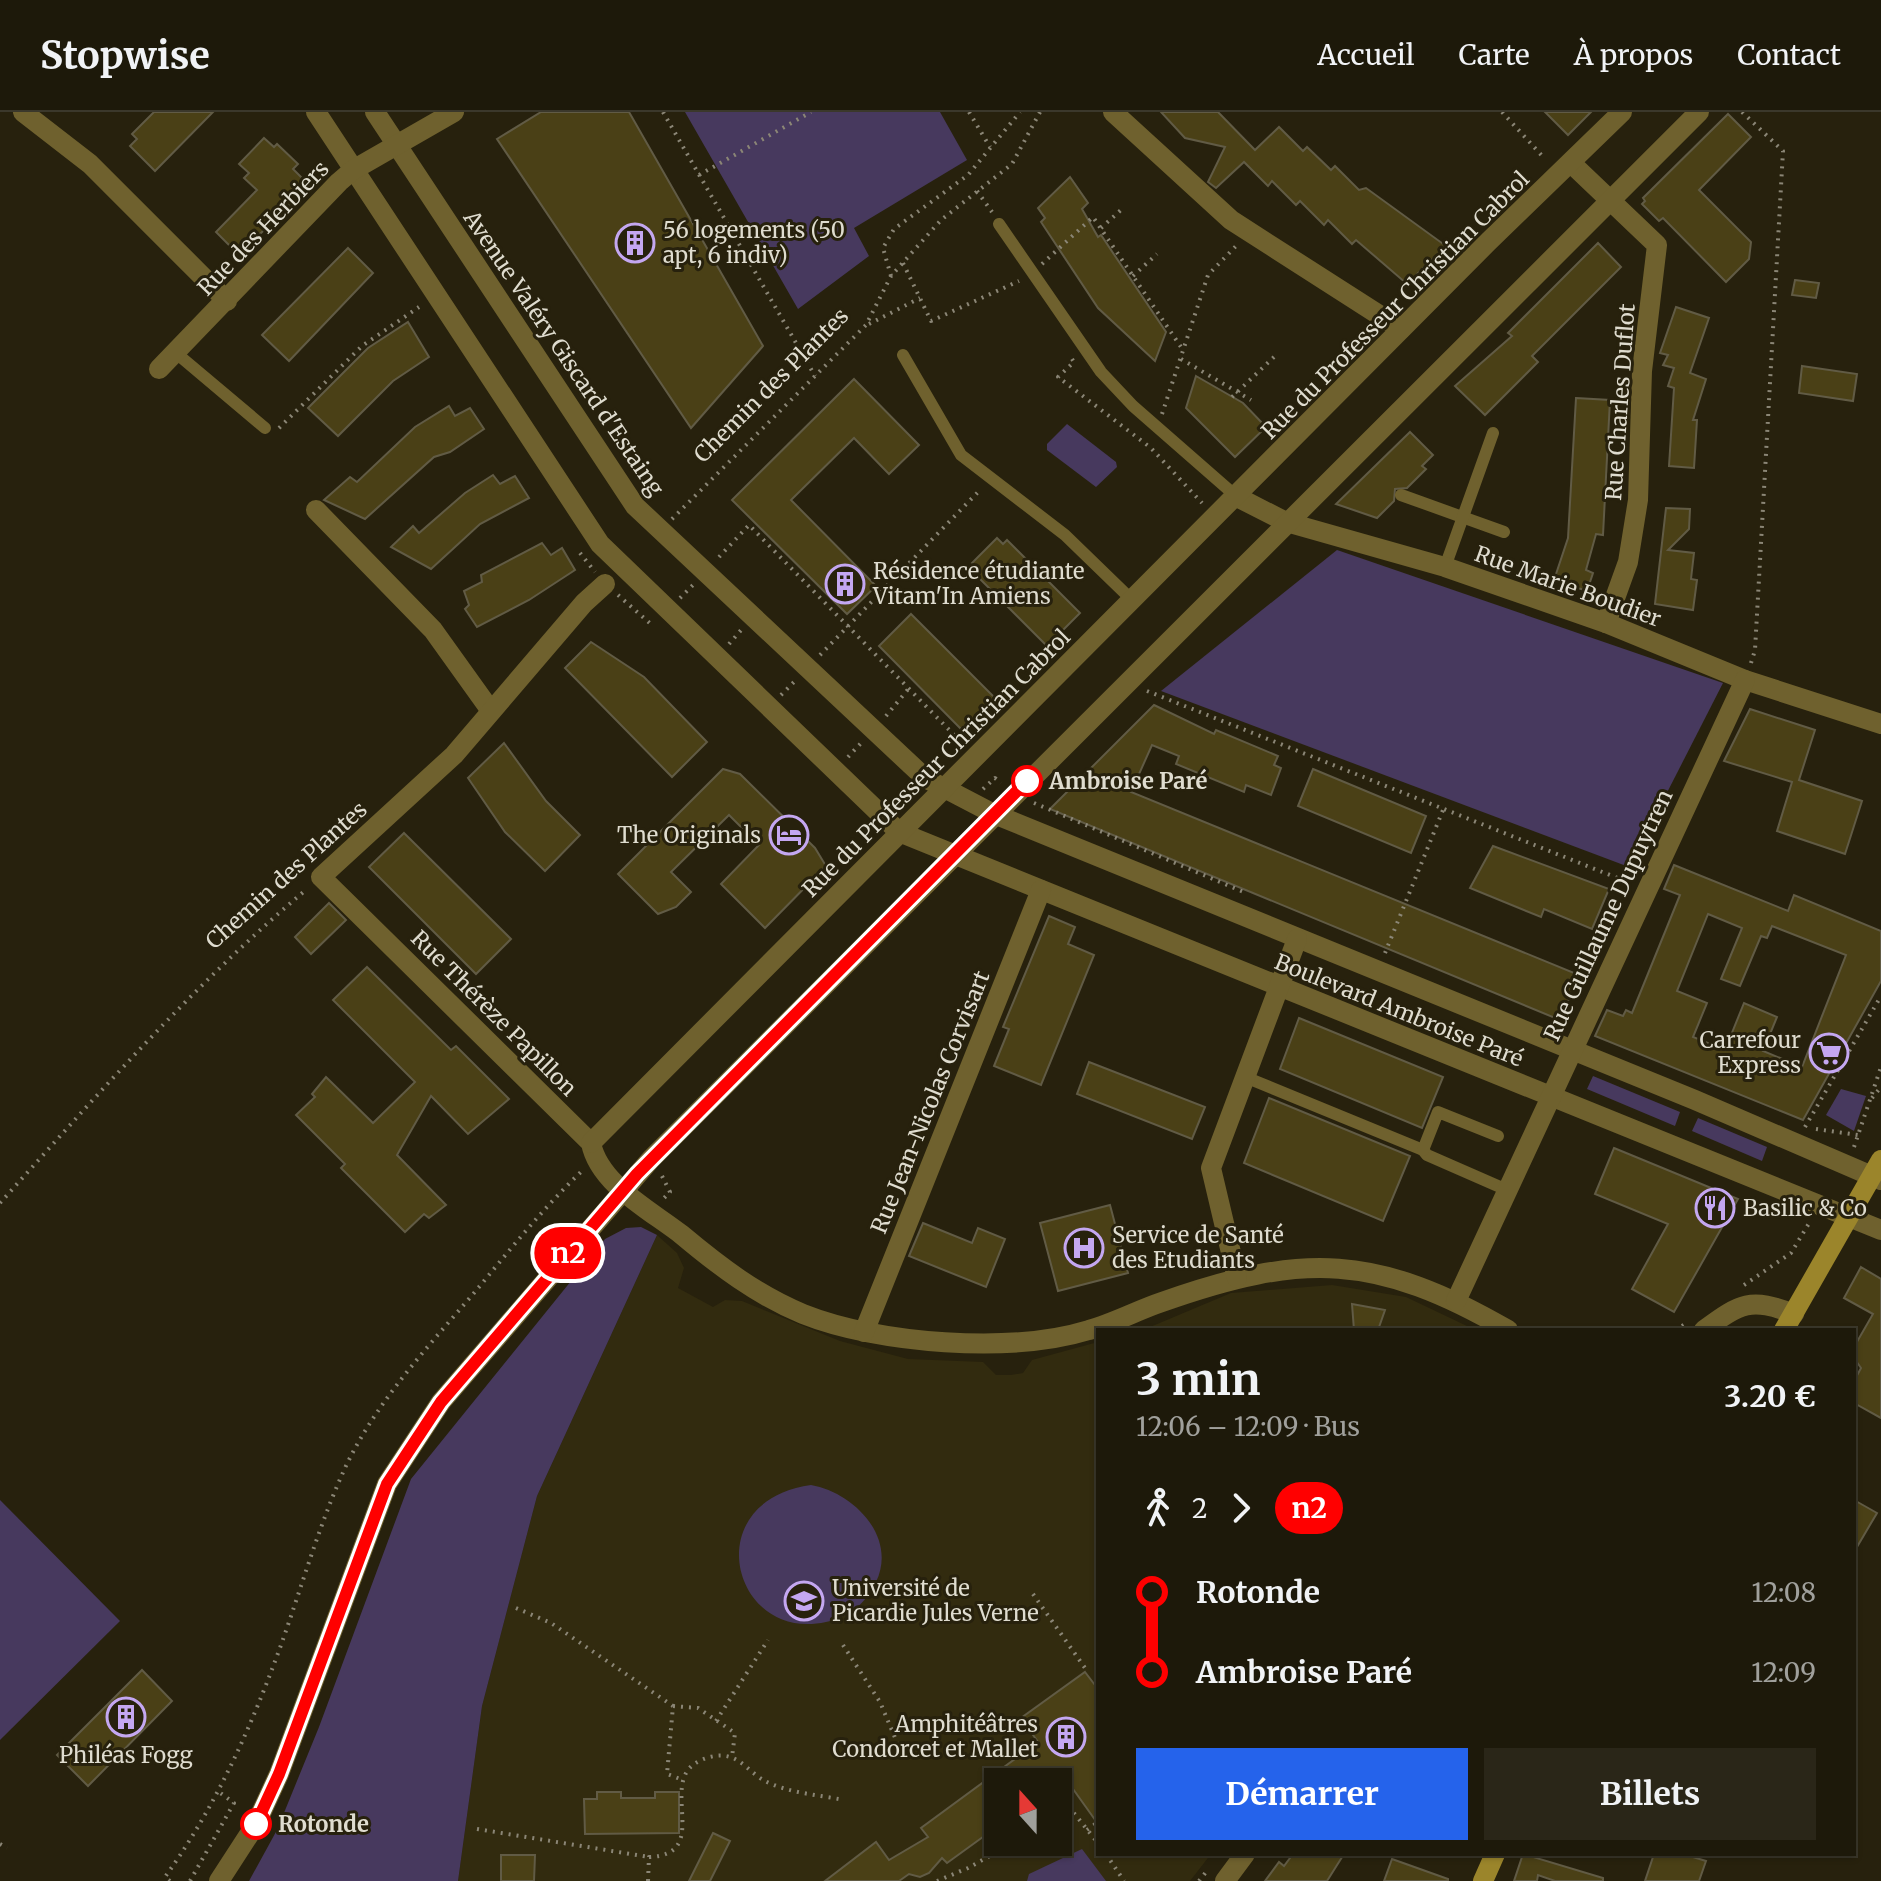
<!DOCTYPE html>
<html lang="fr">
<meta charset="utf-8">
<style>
:root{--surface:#1d190a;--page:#2a2618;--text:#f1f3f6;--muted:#a0a09c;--line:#3b382b;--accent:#2563eb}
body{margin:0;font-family:Merriweather,serif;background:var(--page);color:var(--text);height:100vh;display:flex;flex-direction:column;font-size:30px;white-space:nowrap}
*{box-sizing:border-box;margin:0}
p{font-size:26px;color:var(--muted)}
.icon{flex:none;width:44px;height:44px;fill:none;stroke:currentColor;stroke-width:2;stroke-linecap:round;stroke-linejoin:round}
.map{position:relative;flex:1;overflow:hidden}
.drawer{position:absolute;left:1096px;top:1216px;width:760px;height:528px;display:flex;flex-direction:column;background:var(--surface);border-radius:0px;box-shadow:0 2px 6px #0004,0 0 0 2px var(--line)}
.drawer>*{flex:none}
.badge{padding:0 16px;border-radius:26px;font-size:28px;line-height:52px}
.needle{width:52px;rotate:339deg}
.buttons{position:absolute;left:984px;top:1656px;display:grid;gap:16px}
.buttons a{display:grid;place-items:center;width:88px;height:88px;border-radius:0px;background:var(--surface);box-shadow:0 2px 6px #0004,0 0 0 2px var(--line);font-size:40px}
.map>.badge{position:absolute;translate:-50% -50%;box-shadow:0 0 0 4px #fff}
.legs{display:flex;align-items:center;gap:12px;height:88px;padding:0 40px;font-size:26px}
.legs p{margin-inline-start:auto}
.head{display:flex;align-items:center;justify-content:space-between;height:136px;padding:0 40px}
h1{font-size:44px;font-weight:700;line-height:60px}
.button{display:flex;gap:16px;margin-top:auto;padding:16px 40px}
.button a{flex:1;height:92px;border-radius:0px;background:var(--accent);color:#fff;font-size:32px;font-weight:700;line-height:92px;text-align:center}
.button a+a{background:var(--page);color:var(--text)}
ul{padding:0 40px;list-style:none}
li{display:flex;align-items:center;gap:28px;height:80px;font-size:30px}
li i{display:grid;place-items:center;width:12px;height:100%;margin:0 10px;background:currentColor}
li i::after{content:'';width:20px;height:20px;margin:-10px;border:6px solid;border-radius:50%;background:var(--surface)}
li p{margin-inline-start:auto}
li:first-child i{background:linear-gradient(#0000 50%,currentColor 0)}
li:last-child i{background:linear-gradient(currentColor 50%,#0000 0)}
header{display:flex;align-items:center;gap:48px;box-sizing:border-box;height:112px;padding:0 40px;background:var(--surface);border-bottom:2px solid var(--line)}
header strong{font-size:38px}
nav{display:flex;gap:44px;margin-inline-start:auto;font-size:28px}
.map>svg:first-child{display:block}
</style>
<header>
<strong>Stopwise</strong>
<nav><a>Accueil</a><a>Carte</a><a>À propos</a><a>Contact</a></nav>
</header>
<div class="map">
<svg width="1881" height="1769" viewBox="0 0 1881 1769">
<rect width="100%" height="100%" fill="#27210d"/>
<g fill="#322b0f" fill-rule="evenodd">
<path d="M 657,1123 L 677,1141 L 684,1156 L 678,1176 L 713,1195 L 725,1188 L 742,1189 L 840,1229 L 908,1247 L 983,1250 L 996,1263 L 1011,1263 L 1023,1261 L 1032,1248 L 1098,1230 L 1098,1742 L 1211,1742 L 1190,1769 L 458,1769 L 482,1594 L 537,1384 ZM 998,1670 L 1058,1670 L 1058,1730 L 998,1730 Z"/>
<polygon points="1332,1173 1406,1185 1467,1214 1463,1218 1143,1218 1231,1181"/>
</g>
<g fill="#47395e">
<polygon points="685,0 940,0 967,48 854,116 869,144 798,197"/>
<polygon points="1067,312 1116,350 1117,355 1096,375 1047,338 1047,332"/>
<polygon points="1337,438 1723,571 1629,755 1161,579"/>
<polygon points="1593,964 1680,1000 1675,1014 1587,977"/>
<polygon points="1841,977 1866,984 1854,1019 1826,1003"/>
<polygon points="1698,1006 1767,1035 1762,1049 1692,1019"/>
<polygon points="641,1115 657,1123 537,1384 482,1594 458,1769 249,1769 277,1718 319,1615 411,1367 605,1127 626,1116"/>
<path d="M 811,1373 C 852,1380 898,1424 876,1470 C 866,1491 850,1505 826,1510 C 732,1531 696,1389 811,1373 Z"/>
<polygon points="0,1388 120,1509 0,1628"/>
<polygon points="1082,1737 1106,1769 1027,1769 1029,1762"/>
</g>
<g fill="#4a4016" stroke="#615b45" stroke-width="2" fill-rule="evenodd">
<polygon points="154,0 213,0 155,59 130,34 137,27 132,22"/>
<polygon points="541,0 629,0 763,234 691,316 497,27"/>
<polygon points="1161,0 1218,0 1255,38 1279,15 1303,39 1307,35 1331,58 1335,54 1359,78 1366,76 1446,134 1407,172 1356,128 1352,132 1328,108 1324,113 1300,89 1296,93 1272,69 1268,74 1244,50 1216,76 1208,70 1225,35 1185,26"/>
<polygon points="1545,0 1591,0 1568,23"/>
<polygon points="1728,2 1751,25 1699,78 1751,130 1749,147 1726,170 1663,106 1659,109 1642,92 1645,89 1643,86"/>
<polygon points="264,26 274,35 277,32 298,52 293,57 309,73 251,131 247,127 239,136 233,131 230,134 216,120 257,78 244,66 249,61 239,52"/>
<polygon points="1070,65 1088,91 1082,97 1098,125 1101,123 1166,220 1155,249 1098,196 1041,110 1045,106 1038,96"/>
<polygon points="1598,131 1621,155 1532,244 1538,250 1485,303 1455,274 1512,224 1508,221"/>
<polygon points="348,136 373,161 289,249 262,223"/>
<polygon points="1795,168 1819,171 1816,186 1792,183"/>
<polygon points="1676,195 1709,206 1690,261 1706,267 1693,308 1697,308 1694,356 1669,354 1674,276 1668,274 1674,256 1663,253 1668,243 1660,241"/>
<polygon points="408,210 429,245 393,269 338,324 308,296 368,236"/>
<polygon points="1802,254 1857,262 1853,289 1799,281"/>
<polygon points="1196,264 1243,291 1266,315 1235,345 1186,296"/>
<polygon points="854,267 919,333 889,362 854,326 791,388 876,474 847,502 732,388"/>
<polygon points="1576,286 1610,288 1603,423 1596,422 1586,458 1593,461 1587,479 1554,468 1568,426"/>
<polygon points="449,294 455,304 470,296 484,317 450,340 434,345 365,407 324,388 350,365 357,370 415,315"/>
<polygon points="1410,320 1433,343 1422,354 1426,357 1407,376 1395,377 1394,389 1377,406 1336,392"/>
<polygon points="493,363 500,372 515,364 529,386 480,412 431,457 391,435 413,414 419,421 465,381"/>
<polygon points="1666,396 1690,397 1689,417 1668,438 1694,441 1691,467 1697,468 1693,498 1655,492"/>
<polygon points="997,426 1003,432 1007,428 1080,501 1047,534 974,461 978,457 972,451"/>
<polygon points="542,431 551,443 562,436 575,458 529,488 477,515 465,497 469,493 464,479 482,470 481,463"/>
<polygon points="911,502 995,586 962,618 879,534"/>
<polygon points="591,530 644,565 707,630 672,665 565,556"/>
<polygon points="1154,593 1214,622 1216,618 1278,644 1274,653 1281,656 1271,683 1246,673 1244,680 1176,652 1179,644 1152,633 1131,680 1579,863 1560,908 1050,697"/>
<polygon points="1750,597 1815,618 1799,668 1862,689 1845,742 1777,719 1792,670 1724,649"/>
<polygon points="504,631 546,689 580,723 545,759 505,720 468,666"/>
<polygon points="723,657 740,662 815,736 826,754 765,816 721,772 759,733 729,703 671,760 691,780 676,795 658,802 618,762"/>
<polygon points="1313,657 1426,704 1411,741 1298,694"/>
<polygon points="404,721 511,827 476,862 369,755"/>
<polygon points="1493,734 1609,777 1592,817 1544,797 1541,805 1470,776"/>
<path d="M 1674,753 L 1788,799 L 1794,783 L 1881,819 L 1881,869 L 1803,1008 L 1595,924 L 1607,898 L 1623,904 L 1626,898 L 1632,901 L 1680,783 L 1664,777 ZM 1708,802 L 1742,816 L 1721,867 L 1740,874 L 1761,824 L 1767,826 L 1772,814 L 1846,843 L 1802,955 L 1763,939 L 1777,905 L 1744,891 L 1725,938 L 1693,925 L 1707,891 L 1677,879 Z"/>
<polygon points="329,791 346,808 311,842 295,825"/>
<polygon points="1049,804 1075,815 1068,832 1094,843 1041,973 994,954 1009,917 1003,915"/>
<polygon points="367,855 451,938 456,934 509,987 468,1022 431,984 397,1043 446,1093 429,1106 424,1102 405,1120 341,1056 345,1052 296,1003 315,985 312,982 326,965 373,1011 415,970 333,888"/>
<polygon points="1299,906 1443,965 1422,1016 1280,957"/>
<polygon points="1089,950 1205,995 1192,1027 1077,982"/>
<polygon points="1269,986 1410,1044 1383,1109 1244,1051"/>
<polygon points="1614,1036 1738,1087 1674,1200 1632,1177 1668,1112 1595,1082"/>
<polygon points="1110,1093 1128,1161 1058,1179 1040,1111"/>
<polygon points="923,1111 972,1131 978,1116 1005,1127 986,1175 909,1144"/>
<polygon points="1861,1155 1881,1167 1881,1306 1854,1291 1854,1269 1861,1256 1854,1246 1854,1235 1873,1202 1844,1186"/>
<polygon points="1352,1192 1385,1198 1378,1218 1354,1218"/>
<polygon points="1854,1388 1877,1401 1854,1440"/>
<polygon points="142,1558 172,1589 88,1674 57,1643"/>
<polygon points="1085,1560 1098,1577 1098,1712 1068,1670 998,1670 998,1714 947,1751 942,1746 929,1761 920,1765 909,1762 899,1769 825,1769 876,1730 889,1748 928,1725 921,1716 1038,1630 1021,1606"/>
<polygon points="597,1680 621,1680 621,1686 655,1686 655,1680 679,1680 679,1721 585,1722 584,1687 597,1687"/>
<polygon points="713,1721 730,1729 710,1769 689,1769"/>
<polygon points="1293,1742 1344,1742 1327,1769 1265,1769 1279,1750 1284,1754"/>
<polygon points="1523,1742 1603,1766 1603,1769 1555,1769 1538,1763 1537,1769 1514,1769"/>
<polygon points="1654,1742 1683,1742 1706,1749 1699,1769 1645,1769"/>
<polygon points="501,1743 535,1743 534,1769 501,1769"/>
<polygon points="1392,1747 1448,1767 1448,1769 1384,1769"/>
</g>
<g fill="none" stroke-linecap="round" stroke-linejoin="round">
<g stroke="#8b8676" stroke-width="4" stroke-dasharray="2 6" stroke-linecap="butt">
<polyline points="663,0 815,264"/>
<polyline points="969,0 990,35"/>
<polyline points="1502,0 1545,47"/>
<polyline points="1742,0 1783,39 1755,538 1751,551"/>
<polyline points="699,63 811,0"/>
<polyline points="977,79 992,100"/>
<polyline points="1101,116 1122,97"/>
<polyline points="903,151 931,209 1019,169"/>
<polyline points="1042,152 1093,105 1183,238"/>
<polyline points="891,164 883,136 894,117 968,63 1020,0"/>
<polyline points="1133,164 1157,142"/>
<polyline points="869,212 920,186"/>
<polyline points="1072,247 1074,250 1058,265 1151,336 1202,391"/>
<polyline points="1181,247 1251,288"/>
<polyline points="1232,285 1274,245"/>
<polyline points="1162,302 1208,163 1236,134"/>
<polyline points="279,316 362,234 419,195"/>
<polyline points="672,407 866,213 891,164 941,108 1012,52 1040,0"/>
<polyline points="580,441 595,460"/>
<polyline points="719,445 749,413 960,629 963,626"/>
<polyline points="618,483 653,514"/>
<polyline points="680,486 694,472"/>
<polyline points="729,532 742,517"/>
<polyline points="820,543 981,377"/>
<polyline points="1147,579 1630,771"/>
<polyline points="781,583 794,570"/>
<polyline points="886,604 910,575"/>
<polyline points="848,645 861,631"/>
<polyline points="983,677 995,666 1001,671"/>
<polyline points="1034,691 1246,781"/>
<polyline points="1385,841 1443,698"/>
<polyline points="1872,986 1881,975"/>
<polyline points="1805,1015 1881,884"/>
<polyline points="1816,1017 1858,1023"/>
<polyline points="1854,1035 1881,955"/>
<polyline points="662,1064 670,1080 663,1087"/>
<path d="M 0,1091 C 98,982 194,872 307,777"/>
<polyline points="1744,1173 1791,1141 1811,1108"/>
<polyline points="1675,1218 1687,1211"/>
<polyline points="1033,1482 1085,1556"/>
<polyline points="516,1496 551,1511 673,1594 667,1662 683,1668"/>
<polyline points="843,1533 880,1590 904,1647"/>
<polyline points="673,1594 698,1596 735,1621 732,1645"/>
<polyline points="716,1609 768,1528"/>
<polyline points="1058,1697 1065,1690 1098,1731"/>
<polyline points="477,1717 649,1745"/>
<polyline points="1087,1718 1098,1710"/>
<polyline points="0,1732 7,1736"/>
<polyline points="1106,1742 1124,1769"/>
<path d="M 170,1769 L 165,1765 C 216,1694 251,1616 281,1533 C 302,1474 319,1413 345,1356 C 376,1290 427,1236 474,1181 C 509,1139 543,1096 583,1058"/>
<polyline points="190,1769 234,1691 219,1680"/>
<path d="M 648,1769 L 649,1745 C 711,1743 661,1676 694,1652 C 703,1646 718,1641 730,1645 C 742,1648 753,1663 765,1669 C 788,1681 819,1683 844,1688"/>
<polyline points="937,1769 968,1756 1015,1730"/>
<polyline points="1199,1769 1206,1760"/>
</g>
<g stroke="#6f612e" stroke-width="12">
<polyline points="999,112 1101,260 1133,294 1237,385"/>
<polyline points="176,241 265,316"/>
<polyline points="903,243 961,343 1065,423 1132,488"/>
<polyline points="1401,383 1504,420"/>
<polyline points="1445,455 1493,321"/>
<polyline points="1245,965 1423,1038 1427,1043 1507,1078"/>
<polyline points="1423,1038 1438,1000 1498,1024"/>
</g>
<g stroke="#6f612e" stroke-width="20">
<polyline points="23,0 90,52 227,189"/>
<polyline points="316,0 600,432 899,720 1881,1118"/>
<polyline points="375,0 635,394 925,666 994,702 1695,988 1881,1068"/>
<polyline points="1113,0 1231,108 1401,217"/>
<polyline points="1571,51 1657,133 1642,259 1638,388 1628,450 1606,511"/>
<polyline points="159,257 339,70 353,58 454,0"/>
<polyline points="1237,385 1286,410 1445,455 1606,511 1745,568 1881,612"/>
<polyline points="316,398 433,518 491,599"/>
<path d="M 605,472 L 584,491 L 454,643 L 321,765 L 591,1031 C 599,1072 650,1098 682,1123 C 719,1154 757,1183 803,1202 C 878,1232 1011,1242 1089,1218 C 1114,1211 1138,1198 1162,1190 C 1303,1140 1377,1142 1508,1218"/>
<polyline points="591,1031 1487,131 1622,0"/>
<polyline points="1237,1166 1211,1056 1297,827"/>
<polyline points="1456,1189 1745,568"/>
<path d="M 1704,1218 C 1741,1191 1750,1185 1794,1202"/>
<polyline points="864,1220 1041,778"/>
<polyline points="219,1769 256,1712 279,1662 387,1372 441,1290 651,1047 1699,0"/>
<polyline points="1225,1769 1245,1742"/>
</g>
<g stroke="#9b852b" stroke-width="20">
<polyline points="1784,1218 1881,1048"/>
<polyline points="1483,1769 1495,1742"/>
</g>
</g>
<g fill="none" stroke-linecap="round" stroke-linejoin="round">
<defs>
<polyline id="line-1" points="256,1712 279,1662 387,1372 441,1290 637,1062 1027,669"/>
</defs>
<use href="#line-1" stroke="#fff" stroke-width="18"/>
<use href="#line-1" stroke="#f00" stroke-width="12"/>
</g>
<defs>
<symbol id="building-ring" viewBox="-11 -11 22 22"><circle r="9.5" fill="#27210d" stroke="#c4a7f1" stroke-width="1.5"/><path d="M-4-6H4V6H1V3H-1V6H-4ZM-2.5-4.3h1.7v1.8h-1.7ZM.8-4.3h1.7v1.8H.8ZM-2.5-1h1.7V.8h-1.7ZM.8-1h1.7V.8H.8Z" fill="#c4a7f1"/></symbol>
<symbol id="hotel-ring" viewBox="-11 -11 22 22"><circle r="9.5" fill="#27210d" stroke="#c4a7f1" stroke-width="1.5"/><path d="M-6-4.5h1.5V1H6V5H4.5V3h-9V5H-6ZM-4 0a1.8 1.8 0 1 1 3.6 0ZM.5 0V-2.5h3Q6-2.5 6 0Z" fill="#c4a7f1"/></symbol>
<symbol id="supermarket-ring" viewBox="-11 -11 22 22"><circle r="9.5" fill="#27210d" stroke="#c4a7f1" stroke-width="1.5"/><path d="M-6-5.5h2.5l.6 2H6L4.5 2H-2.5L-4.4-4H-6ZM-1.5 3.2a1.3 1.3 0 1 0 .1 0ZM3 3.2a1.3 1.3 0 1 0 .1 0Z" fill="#c4a7f1"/></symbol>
<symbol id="restaurant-ring" viewBox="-11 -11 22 22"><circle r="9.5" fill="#27210d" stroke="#c4a7f1" stroke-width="1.5"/><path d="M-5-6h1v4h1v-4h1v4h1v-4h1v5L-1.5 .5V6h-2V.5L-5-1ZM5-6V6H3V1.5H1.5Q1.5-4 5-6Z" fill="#c4a7f1"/></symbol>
<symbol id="hospital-ring" viewBox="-11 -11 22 22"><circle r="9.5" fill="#27210d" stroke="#c4a7f1" stroke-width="1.5"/><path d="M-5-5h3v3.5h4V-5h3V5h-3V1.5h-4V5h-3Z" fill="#c4a7f1"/></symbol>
<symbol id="university-ring" viewBox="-11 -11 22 22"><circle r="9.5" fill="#27210d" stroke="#c4a7f1" stroke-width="1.5"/><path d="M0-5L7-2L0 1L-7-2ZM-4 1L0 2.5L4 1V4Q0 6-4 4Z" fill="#c4a7f1"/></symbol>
</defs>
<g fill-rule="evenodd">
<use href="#building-ring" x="613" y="109" width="44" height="44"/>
<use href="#building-ring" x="823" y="450" width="44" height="44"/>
<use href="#hotel-ring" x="767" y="701" width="44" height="44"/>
<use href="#supermarket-ring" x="1807" y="919" width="44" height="44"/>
<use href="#restaurant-ring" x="1693" y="1074" width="44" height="44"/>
<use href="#hospital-ring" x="1062" y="1114" width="44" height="44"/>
<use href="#university-ring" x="782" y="1467" width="44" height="44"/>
<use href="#building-ring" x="104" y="1583" width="44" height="44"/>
<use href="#building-ring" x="1044" y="1603" width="44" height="44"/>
</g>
<g fill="#fff" stroke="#f00" stroke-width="4">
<circle cx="1027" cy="669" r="14"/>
<circle cx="256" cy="1712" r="14"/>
</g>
<g text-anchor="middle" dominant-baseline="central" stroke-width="6" stroke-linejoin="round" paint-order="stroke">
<g font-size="22" fill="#dfdccf" stroke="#27210d">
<text transform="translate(263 116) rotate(-46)">Rue des Herbiers</text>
<text transform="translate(1395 193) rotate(-45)">Rue du Professeur Christian Cabrol</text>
<text transform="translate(564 241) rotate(56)">Avenue Valéry Giscard d'Estaing</text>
<text transform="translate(771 273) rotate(-45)">Chemin des Plantes</text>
<text transform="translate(1620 290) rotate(-86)">Rue Charles Duflot</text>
<text transform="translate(1568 474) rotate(20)">Rue Marie Boudier</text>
<text transform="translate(936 651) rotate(-45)">Rue du Professeur Christian Cabrol</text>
<text transform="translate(286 763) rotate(-42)">Chemin des Plantes</text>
<text transform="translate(1608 803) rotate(-65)">Rue Guillaume Dupuytren</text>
<text transform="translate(1399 898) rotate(22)">Boulevard Ambroise Paré</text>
<text transform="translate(494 901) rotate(45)">Rue Thérèze Papillon</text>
<text transform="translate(930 990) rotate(-68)">Rue Jean-Nicolas Corvisart</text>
</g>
<g font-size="22" fill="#dfdccf" stroke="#27210d" text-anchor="start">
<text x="663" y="118">56 logements (50<tspan x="663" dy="25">apt, 6 indiv)</tspan></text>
<text x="873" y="459">Résidence étudiante<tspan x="873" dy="25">Vitam'In Amiens</tspan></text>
<text x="761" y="723" text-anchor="end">The Originals</text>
<text x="1801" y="928" text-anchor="end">Carrefour<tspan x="1801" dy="25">Express</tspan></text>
<text x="1743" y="1096">Basilic &amp; Co</text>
<text x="1112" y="1123">Service de Santé<tspan x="1112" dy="25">des Etudiants</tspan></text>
<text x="832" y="1476">Université de<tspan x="832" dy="25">Picardie Jules Verne</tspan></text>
<text x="1038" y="1612" text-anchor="end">Amphitéâtres<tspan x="1038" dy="25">Condorcet et Mallet</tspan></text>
<text x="126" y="1643" text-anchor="middle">Philéas Fogg</text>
</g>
<g font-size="22" font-weight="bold" fill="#dfdccf" stroke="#27210d" text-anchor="start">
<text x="1049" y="669">Ambroise Paré</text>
<text x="278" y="1712">Rotonde</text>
</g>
</g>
</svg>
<div class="buttons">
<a><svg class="needle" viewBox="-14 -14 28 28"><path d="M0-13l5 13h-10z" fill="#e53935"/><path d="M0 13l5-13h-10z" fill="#a0a09c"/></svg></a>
</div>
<b class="badge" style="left:568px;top:1141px;background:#f00;color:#fff">n2</b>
<section class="drawer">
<div class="head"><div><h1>3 min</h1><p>12:06 – 12:09 · Bus</p></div><b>3.20 €</b></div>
<div class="legs"><svg class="icon" aria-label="walk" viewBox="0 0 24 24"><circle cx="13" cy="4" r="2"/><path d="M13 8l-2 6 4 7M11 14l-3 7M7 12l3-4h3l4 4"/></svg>2<svg class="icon" aria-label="forward" viewBox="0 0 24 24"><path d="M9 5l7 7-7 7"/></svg><b class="badge" style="background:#f00;color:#fff">n2</b></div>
<ul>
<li><i style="color:#f00"></i><b>Rotonde</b><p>12:08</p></li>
<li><i style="color:#f00"></i><b>Ambroise Paré</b><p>12:09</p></li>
</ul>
<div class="button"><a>Démarrer</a><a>Billets</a></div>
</section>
</div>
